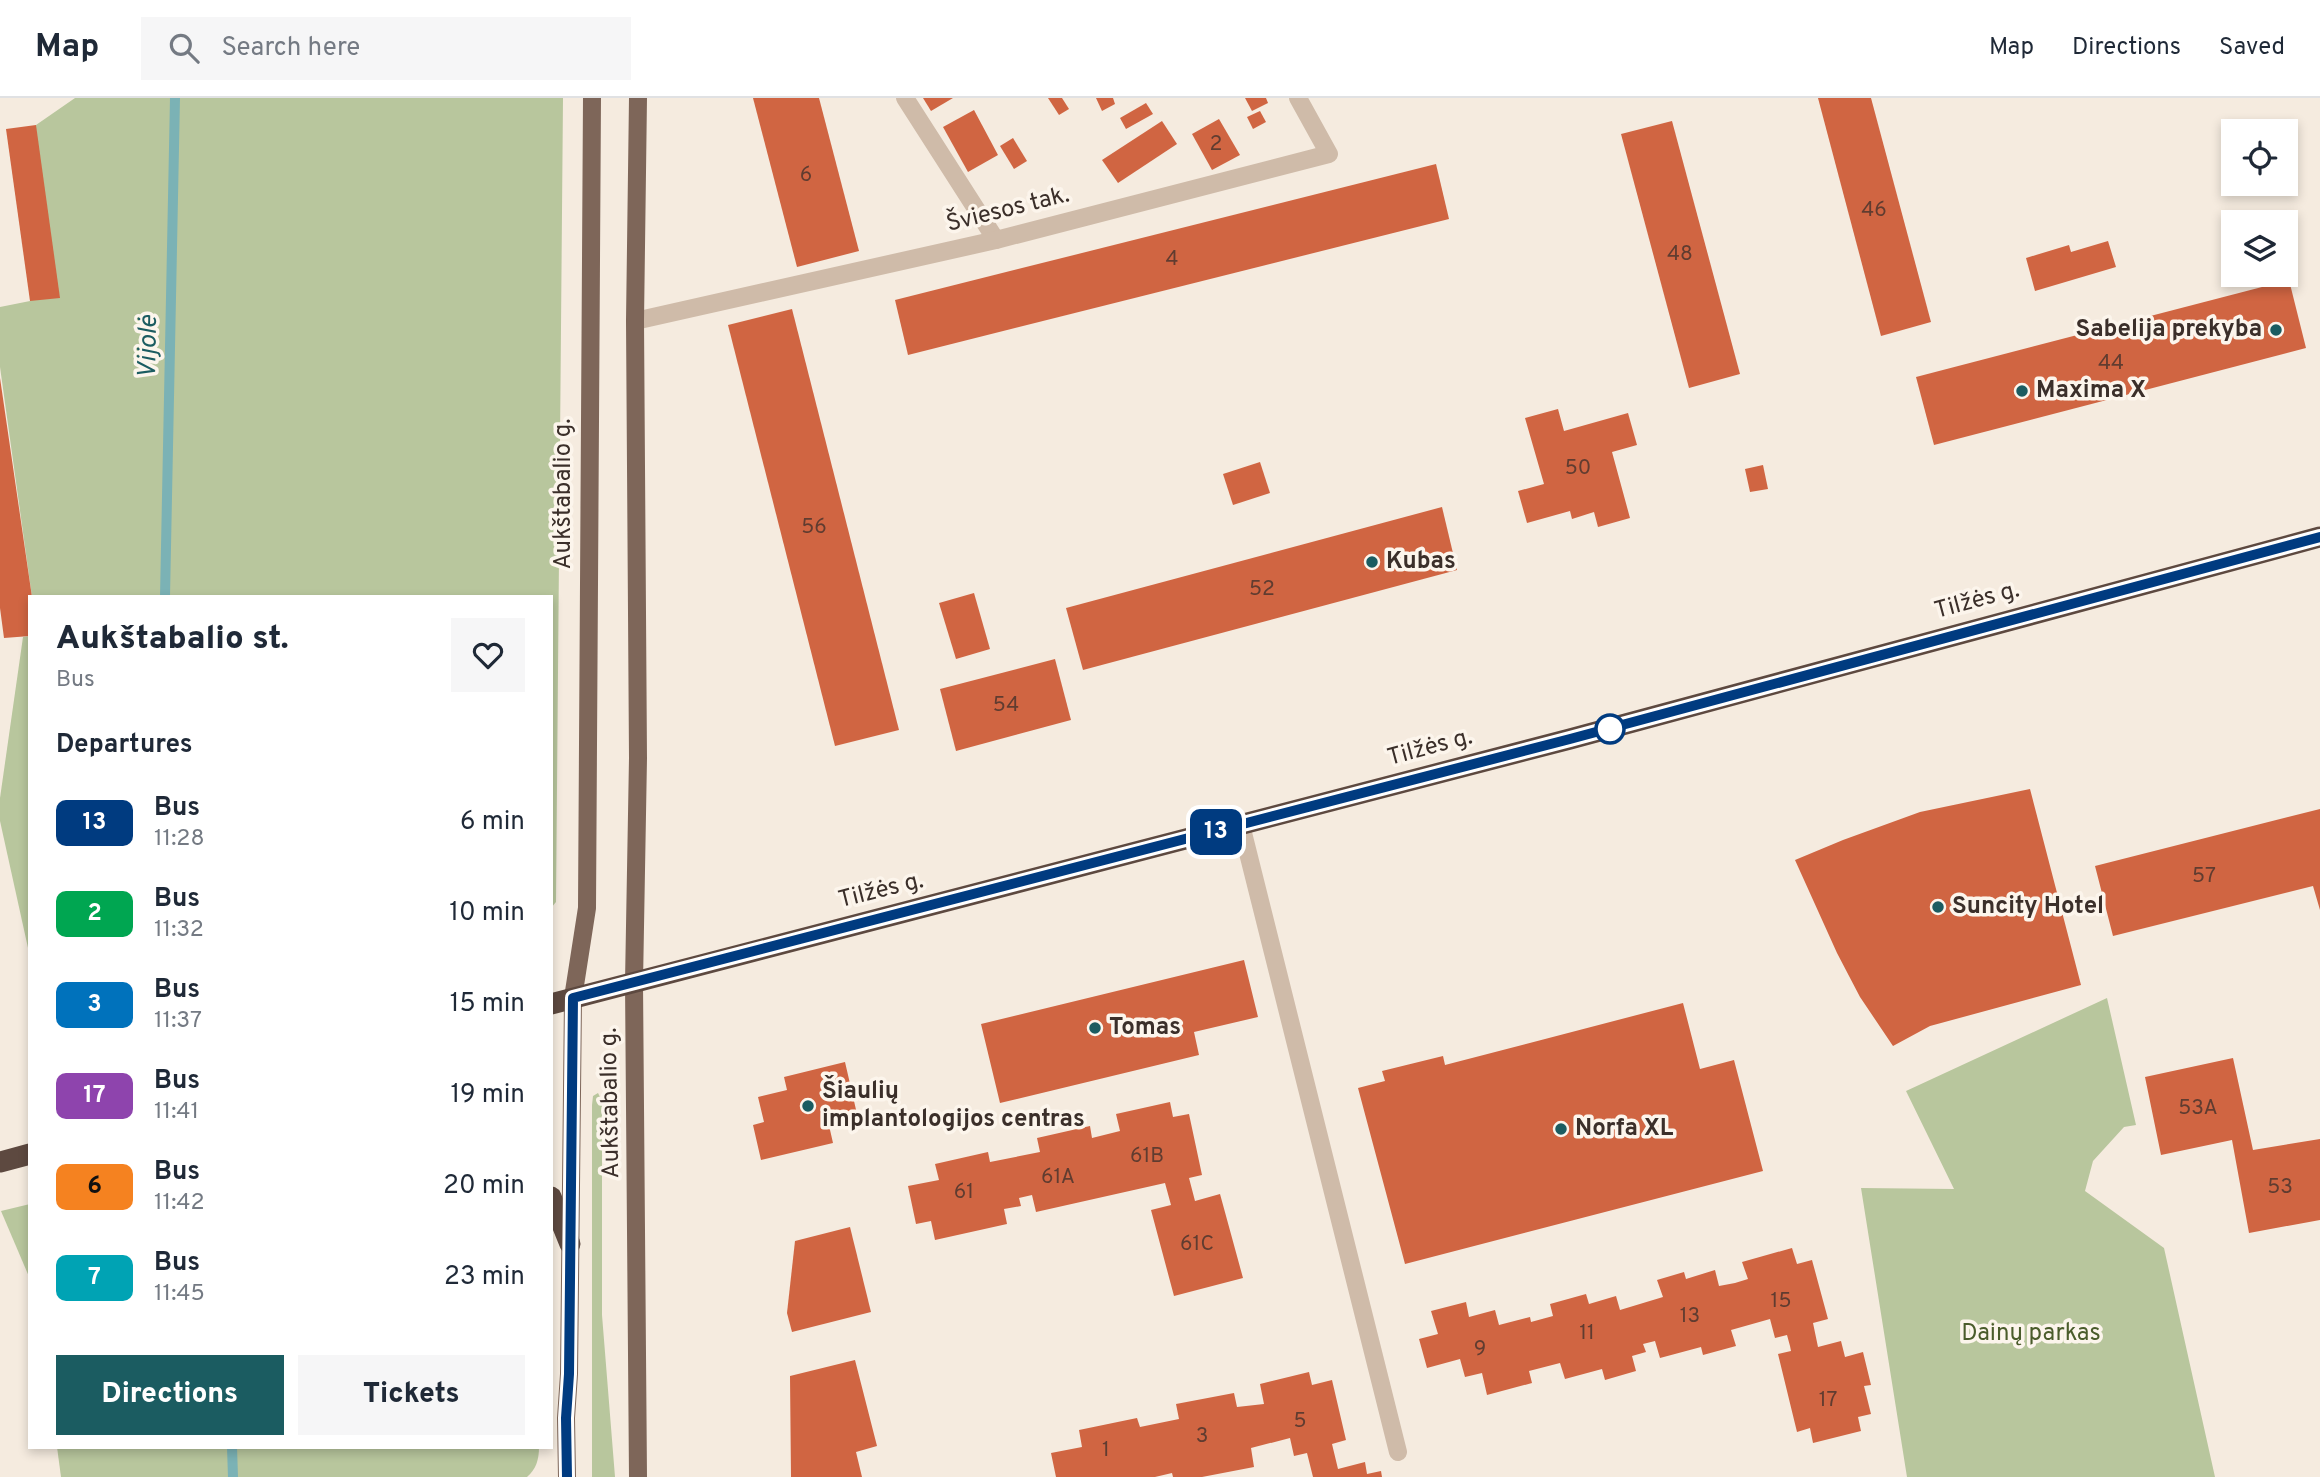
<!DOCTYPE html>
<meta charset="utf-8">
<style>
:root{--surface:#fff;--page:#f6f6f7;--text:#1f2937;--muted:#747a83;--line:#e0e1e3;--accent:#1b5c61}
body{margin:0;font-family:Overpass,sans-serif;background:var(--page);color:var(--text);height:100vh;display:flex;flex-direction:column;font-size:26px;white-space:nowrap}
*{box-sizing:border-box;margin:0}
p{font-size:23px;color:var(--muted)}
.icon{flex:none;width:38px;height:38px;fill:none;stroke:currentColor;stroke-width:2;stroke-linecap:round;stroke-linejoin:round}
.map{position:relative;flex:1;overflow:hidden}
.sheet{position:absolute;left:28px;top:497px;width:525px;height:854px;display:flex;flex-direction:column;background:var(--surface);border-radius:0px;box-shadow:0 4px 10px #0003}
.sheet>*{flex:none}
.badge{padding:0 14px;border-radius:10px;font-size:24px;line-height:46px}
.tools{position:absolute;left:2221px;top:21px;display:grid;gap:14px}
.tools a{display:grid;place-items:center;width:77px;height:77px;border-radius:0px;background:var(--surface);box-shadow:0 4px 10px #0003;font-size:35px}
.map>.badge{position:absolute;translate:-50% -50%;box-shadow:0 0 0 4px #fff}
h2{padding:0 28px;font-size:26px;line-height:63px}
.round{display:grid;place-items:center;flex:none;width:74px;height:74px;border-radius:0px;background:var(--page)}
.summary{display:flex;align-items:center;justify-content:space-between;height:119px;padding:0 28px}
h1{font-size:33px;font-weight:800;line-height:52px}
.button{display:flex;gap:14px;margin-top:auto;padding:14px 28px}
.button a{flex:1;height:80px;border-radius:0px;background:var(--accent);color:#fff;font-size:28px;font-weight:800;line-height:80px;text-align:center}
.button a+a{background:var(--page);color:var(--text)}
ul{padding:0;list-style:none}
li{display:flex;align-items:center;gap:21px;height:91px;padding:0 28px}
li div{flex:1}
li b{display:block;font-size:26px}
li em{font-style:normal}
li .badge{min-width:77px;font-weight:700;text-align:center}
header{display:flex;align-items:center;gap:42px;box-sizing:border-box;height:98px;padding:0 35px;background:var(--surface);border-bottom:2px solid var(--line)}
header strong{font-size:33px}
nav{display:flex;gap:38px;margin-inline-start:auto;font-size:24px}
.search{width:490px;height:63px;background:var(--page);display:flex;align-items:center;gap:18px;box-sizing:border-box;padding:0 24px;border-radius:0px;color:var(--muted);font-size:26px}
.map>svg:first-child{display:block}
</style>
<header>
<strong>Map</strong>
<div class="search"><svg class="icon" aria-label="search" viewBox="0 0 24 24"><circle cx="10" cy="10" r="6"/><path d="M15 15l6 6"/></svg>Search here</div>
<nav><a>Map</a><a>Directions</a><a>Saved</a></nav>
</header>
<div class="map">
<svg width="2320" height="1379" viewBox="0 0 2320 1379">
<rect width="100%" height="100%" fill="#f5ebdf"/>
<g fill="#b8c69d">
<polygon points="75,0 563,0 556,804 551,810 551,499 32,499 0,269 0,209 30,203 36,27"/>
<polygon points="30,538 30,859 0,723 0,700 23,539"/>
<polygon points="2107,900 2136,1027 2124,1029 2093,1063 2085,1093 2164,1150 2215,1379 1907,1379 1861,1090 1954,1091 1906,993"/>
<polygon points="598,995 602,1003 602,1217 615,1379 592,1379 592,1007 593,998"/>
<polygon points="30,1106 30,1181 1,1113"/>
<path d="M 57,1349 L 539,1349 C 539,1362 536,1371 527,1379 L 61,1379 Z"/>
</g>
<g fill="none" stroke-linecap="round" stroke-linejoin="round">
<g stroke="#7bb2b5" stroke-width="10">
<polyline points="165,499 175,0"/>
<polyline points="232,1349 233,1379"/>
</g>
</g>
<g fill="#d06542">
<polygon points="753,0 819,0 859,153 797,169"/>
<polygon points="923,0 953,0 931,13"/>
<polygon points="1048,0 1062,0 1069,11 1059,17"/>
<polygon points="1096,0 1113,0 1115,6 1102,13"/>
<polygon points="1245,0 1266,0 1268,5 1252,13"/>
<polygon points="1818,0 1871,0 1931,224 1881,238"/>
<polygon points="1146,5 1153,16 1126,31 1120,20"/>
<polygon points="974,12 998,57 968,74 943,29"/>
<polygon points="1260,13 1266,24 1253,31 1247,19"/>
<polygon points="1219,21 1240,57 1212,72 1192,36"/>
<polygon points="1162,23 1177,46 1118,85 1102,62"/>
<polygon points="1672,23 1740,276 1689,290 1621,36"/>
<polygon points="36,27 60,200 30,203 6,31"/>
<polygon points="1013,40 1027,63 1014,71 1000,48"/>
<polygon points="1436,66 1449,121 908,257 895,202"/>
<polygon points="2108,143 2116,169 2035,193 2026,160 2069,147 2071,154"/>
<polygon points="2289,182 2306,250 1934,347 1916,279"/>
<polygon points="792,211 899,632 835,648 728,227"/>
<polygon points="0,280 32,499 30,499 30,538 4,540 0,510"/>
<polygon points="1558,311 1564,333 1628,315 1637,347 1612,354 1630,420 1598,429 1594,414 1572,421 1570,413 1527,425 1518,393 1544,386 1525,320"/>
<polygon points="1260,364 1270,395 1233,407 1223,376"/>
<polygon points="1763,367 1768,391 1750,394 1745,371"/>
<polygon points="1442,409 1457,472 1083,572 1066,510"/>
<polygon points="974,495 990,551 956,561 939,505"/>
<polygon points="1055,561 1071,622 956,653 940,591"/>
<polygon points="2030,691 2081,887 1930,928 1893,948 1860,899 1837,855 1795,762 1843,742 1920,714"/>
<polygon points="2320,711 2320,812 2313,788 2113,838 2095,768"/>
<polygon points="1244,862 1258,919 1194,934 1199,957 1000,1005 981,926"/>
<polygon points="1683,905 1700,971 1734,962 1763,1073 1405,1166 1358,990 1385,983 1382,973 1443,958 1445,967"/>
<polygon points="2233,960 2253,1052 2320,1041 2320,1122 2249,1135 2232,1042 2161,1057 2145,979"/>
<polygon points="845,964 857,1016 828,1023 833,1045 761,1062 753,1027 764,1024 758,999 787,992 784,979"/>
<polygon points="1170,1004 1173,1019 1189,1016 1202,1077 1189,1080 1195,1103 1220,1096 1243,1180 1174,1198 1151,1112 1171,1107 1165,1085 1036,1114 1032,1097 1019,1100 1021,1108 1004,1111 1007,1126 935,1142 931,1123 916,1126 908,1088 939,1082 935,1066 988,1054 990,1064 1040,1054 1037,1040 1090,1028 1092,1040 1120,1033 1116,1016"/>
<polygon points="850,1129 871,1214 792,1234 787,1215 795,1143"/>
<polygon points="1792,1150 1797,1166 1812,1162 1828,1221 1813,1225 1818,1249 1841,1243 1845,1259 1863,1254 1871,1287 1864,1288 1871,1316 1858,1319 1861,1333 1813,1345 1810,1330 1797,1334 1778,1256 1791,1253 1790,1248 1787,1237 1775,1240 1770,1221 1731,1232 1736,1248 1703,1257 1701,1249 1660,1260 1655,1243 1643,1246 1646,1254 1632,1258 1636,1273 1605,1282 1602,1271 1565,1281 1560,1265 1529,1273 1532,1285 1487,1297 1482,1275 1465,1279 1460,1261 1427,1270 1419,1241 1438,1236 1431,1213 1466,1204 1469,1219 1495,1212 1499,1227 1530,1219 1531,1224 1553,1218 1550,1206 1586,1196 1589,1206 1616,1198 1620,1212 1663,1199 1657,1182 1684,1174 1686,1181 1715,1172 1719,1188 1735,1185 1748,1181 1742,1164"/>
<polygon points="855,1262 877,1348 856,1354 862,1379 791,1379 790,1278"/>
<polygon points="1309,1274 1312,1287 1332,1282 1346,1342 1332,1346 1338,1371 1365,1364 1367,1376 1381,1373 1382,1379 1313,1379 1307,1355 1294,1358 1290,1340 1251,1350 1254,1369 1202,1379 1173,1379 1172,1375 1155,1379 1056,1379 1051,1355 1082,1349 1079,1332 1137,1320 1140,1329 1179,1321 1176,1306 1234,1295 1237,1309 1264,1306 1260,1286"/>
</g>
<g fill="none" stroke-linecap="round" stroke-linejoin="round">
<g stroke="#cfbba9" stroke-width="18">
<polyline points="905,0 996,142"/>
<polyline points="635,223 996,142 1329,56 1298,0"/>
<polyline points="1241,727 1398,1354"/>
</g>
<g stroke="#7e6659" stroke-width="18">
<polyline points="638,0 635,223 638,660 634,885 638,1379"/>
<polyline points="567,1379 566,1320 569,1276 573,900 587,810 592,0"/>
</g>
<g stroke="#5d4940" stroke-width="21">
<polyline points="551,906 1570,641 2320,439"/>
<polyline points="0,1064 30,1056"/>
<polyline points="551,1099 570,1146"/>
</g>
</g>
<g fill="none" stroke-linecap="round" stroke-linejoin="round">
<defs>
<polyline id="line" points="567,1379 566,1320 569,1276 573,900 1570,641 2320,439"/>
</defs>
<use href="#line" stroke="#fff" stroke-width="16"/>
<use href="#line" stroke="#003b80" stroke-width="10"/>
</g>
<g fill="#1b5c61" stroke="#fcf5ec" stroke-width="2.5">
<circle cx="2276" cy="232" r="7"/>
<circle cx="2022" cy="293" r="7"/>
<circle cx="1372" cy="464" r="7"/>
<circle cx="1938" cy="809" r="7"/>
<circle cx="1095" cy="930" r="7"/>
<circle cx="808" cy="1008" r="7"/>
<circle cx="1561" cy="1031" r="7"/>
</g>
<circle fill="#fff" stroke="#003b80" stroke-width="3.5" cx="1610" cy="631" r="14"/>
<g text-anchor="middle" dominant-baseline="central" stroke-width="7" stroke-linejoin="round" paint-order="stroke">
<g font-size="21" fill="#603c30">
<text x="1216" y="46">2</text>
<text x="806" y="77">6</text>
<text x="1874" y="112">46</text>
<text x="1680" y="156">48</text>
<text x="1172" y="161">4</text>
<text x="2111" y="265">44</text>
<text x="1578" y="370">50</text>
<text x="814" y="429">56</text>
<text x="1262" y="491">52</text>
<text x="1006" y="607">54</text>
<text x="2204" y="778">57</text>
<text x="2198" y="1010">53A</text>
<text x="1147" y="1058">61B</text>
<text x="1058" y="1079">61A</text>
<text x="2280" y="1089">53</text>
<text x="964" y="1094">61</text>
<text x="1197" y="1146">61C</text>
<text x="1781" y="1203">15</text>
<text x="1690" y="1218">13</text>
<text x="1587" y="1235">11</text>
<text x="1480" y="1251">9</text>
<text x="1828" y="1302">17</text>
<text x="1300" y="1323">5</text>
<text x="1202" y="1338">3</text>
<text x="1106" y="1352">1</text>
</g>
<g font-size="24" fill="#3b2f2a" stroke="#fcf5ec">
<text transform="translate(1008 112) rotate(-14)">Šviesos tak.</text>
<text transform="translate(564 396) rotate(-90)">Aukštabalio g.</text>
<text transform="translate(1977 503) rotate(-15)">Tilžės g.</text>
<text transform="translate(1430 650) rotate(-15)">Tilžės g.</text>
<text transform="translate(881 793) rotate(-14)">Tilžės g.</text>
<text transform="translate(611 1005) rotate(-91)">Aukštabalio g.</text>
</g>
<g font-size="24" font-weight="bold" fill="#3b2f2a" stroke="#fcf5ec" text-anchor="start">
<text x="2262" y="232" text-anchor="end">Sabelija prekyba</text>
<text x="2036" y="293">Maxima X</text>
<text x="1386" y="464">Kubas</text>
<text x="1952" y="809">Suncity Hotel</text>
<text x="1109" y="930">Tomas</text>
<text x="822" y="994">Šiaulių<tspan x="822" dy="28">implantologijos centras</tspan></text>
<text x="1575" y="1031">Norfa XL</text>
</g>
<g font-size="24" fill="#4a5c2b" stroke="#fcf5ec">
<text x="2031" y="1236">Dainų parkas</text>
</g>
<g font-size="26" font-style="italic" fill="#1b5c61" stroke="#fcf5ec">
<text transform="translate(149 249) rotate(-89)">Vijolė</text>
</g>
</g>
</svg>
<div class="tools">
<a><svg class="icon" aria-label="locate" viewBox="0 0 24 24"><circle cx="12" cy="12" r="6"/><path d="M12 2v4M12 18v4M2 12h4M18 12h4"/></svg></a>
<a><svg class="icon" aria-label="layers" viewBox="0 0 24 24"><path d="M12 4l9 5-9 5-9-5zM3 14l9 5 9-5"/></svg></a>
</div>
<b class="badge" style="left:1216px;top:734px;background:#003b80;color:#fff">13</b>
<section class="sheet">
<div class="summary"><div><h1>Aukštabalio st.</h1><p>Bus</p></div><a class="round"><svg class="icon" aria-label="heart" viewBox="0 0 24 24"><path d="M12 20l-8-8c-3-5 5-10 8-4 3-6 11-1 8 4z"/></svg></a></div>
<h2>Departures</h2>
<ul>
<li><span class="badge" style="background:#003b80;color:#fff">13</span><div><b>Bus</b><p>11:28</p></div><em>6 min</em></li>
<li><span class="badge" style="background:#00a651;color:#fff">2</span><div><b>Bus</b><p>11:32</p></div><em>10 min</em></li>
<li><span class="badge" style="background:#0072bc;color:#fff">3</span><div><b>Bus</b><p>11:37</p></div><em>15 min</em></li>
<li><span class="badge" style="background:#8e44ad;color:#fff">17</span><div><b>Bus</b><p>11:41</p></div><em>19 min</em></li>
<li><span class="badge" style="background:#f58220;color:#111">6</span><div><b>Bus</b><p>11:42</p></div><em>20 min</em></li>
<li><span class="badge" style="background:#00a3b4;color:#fff">7</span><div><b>Bus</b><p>11:45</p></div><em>23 min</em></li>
</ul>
<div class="button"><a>Directions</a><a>Tickets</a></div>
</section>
</div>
